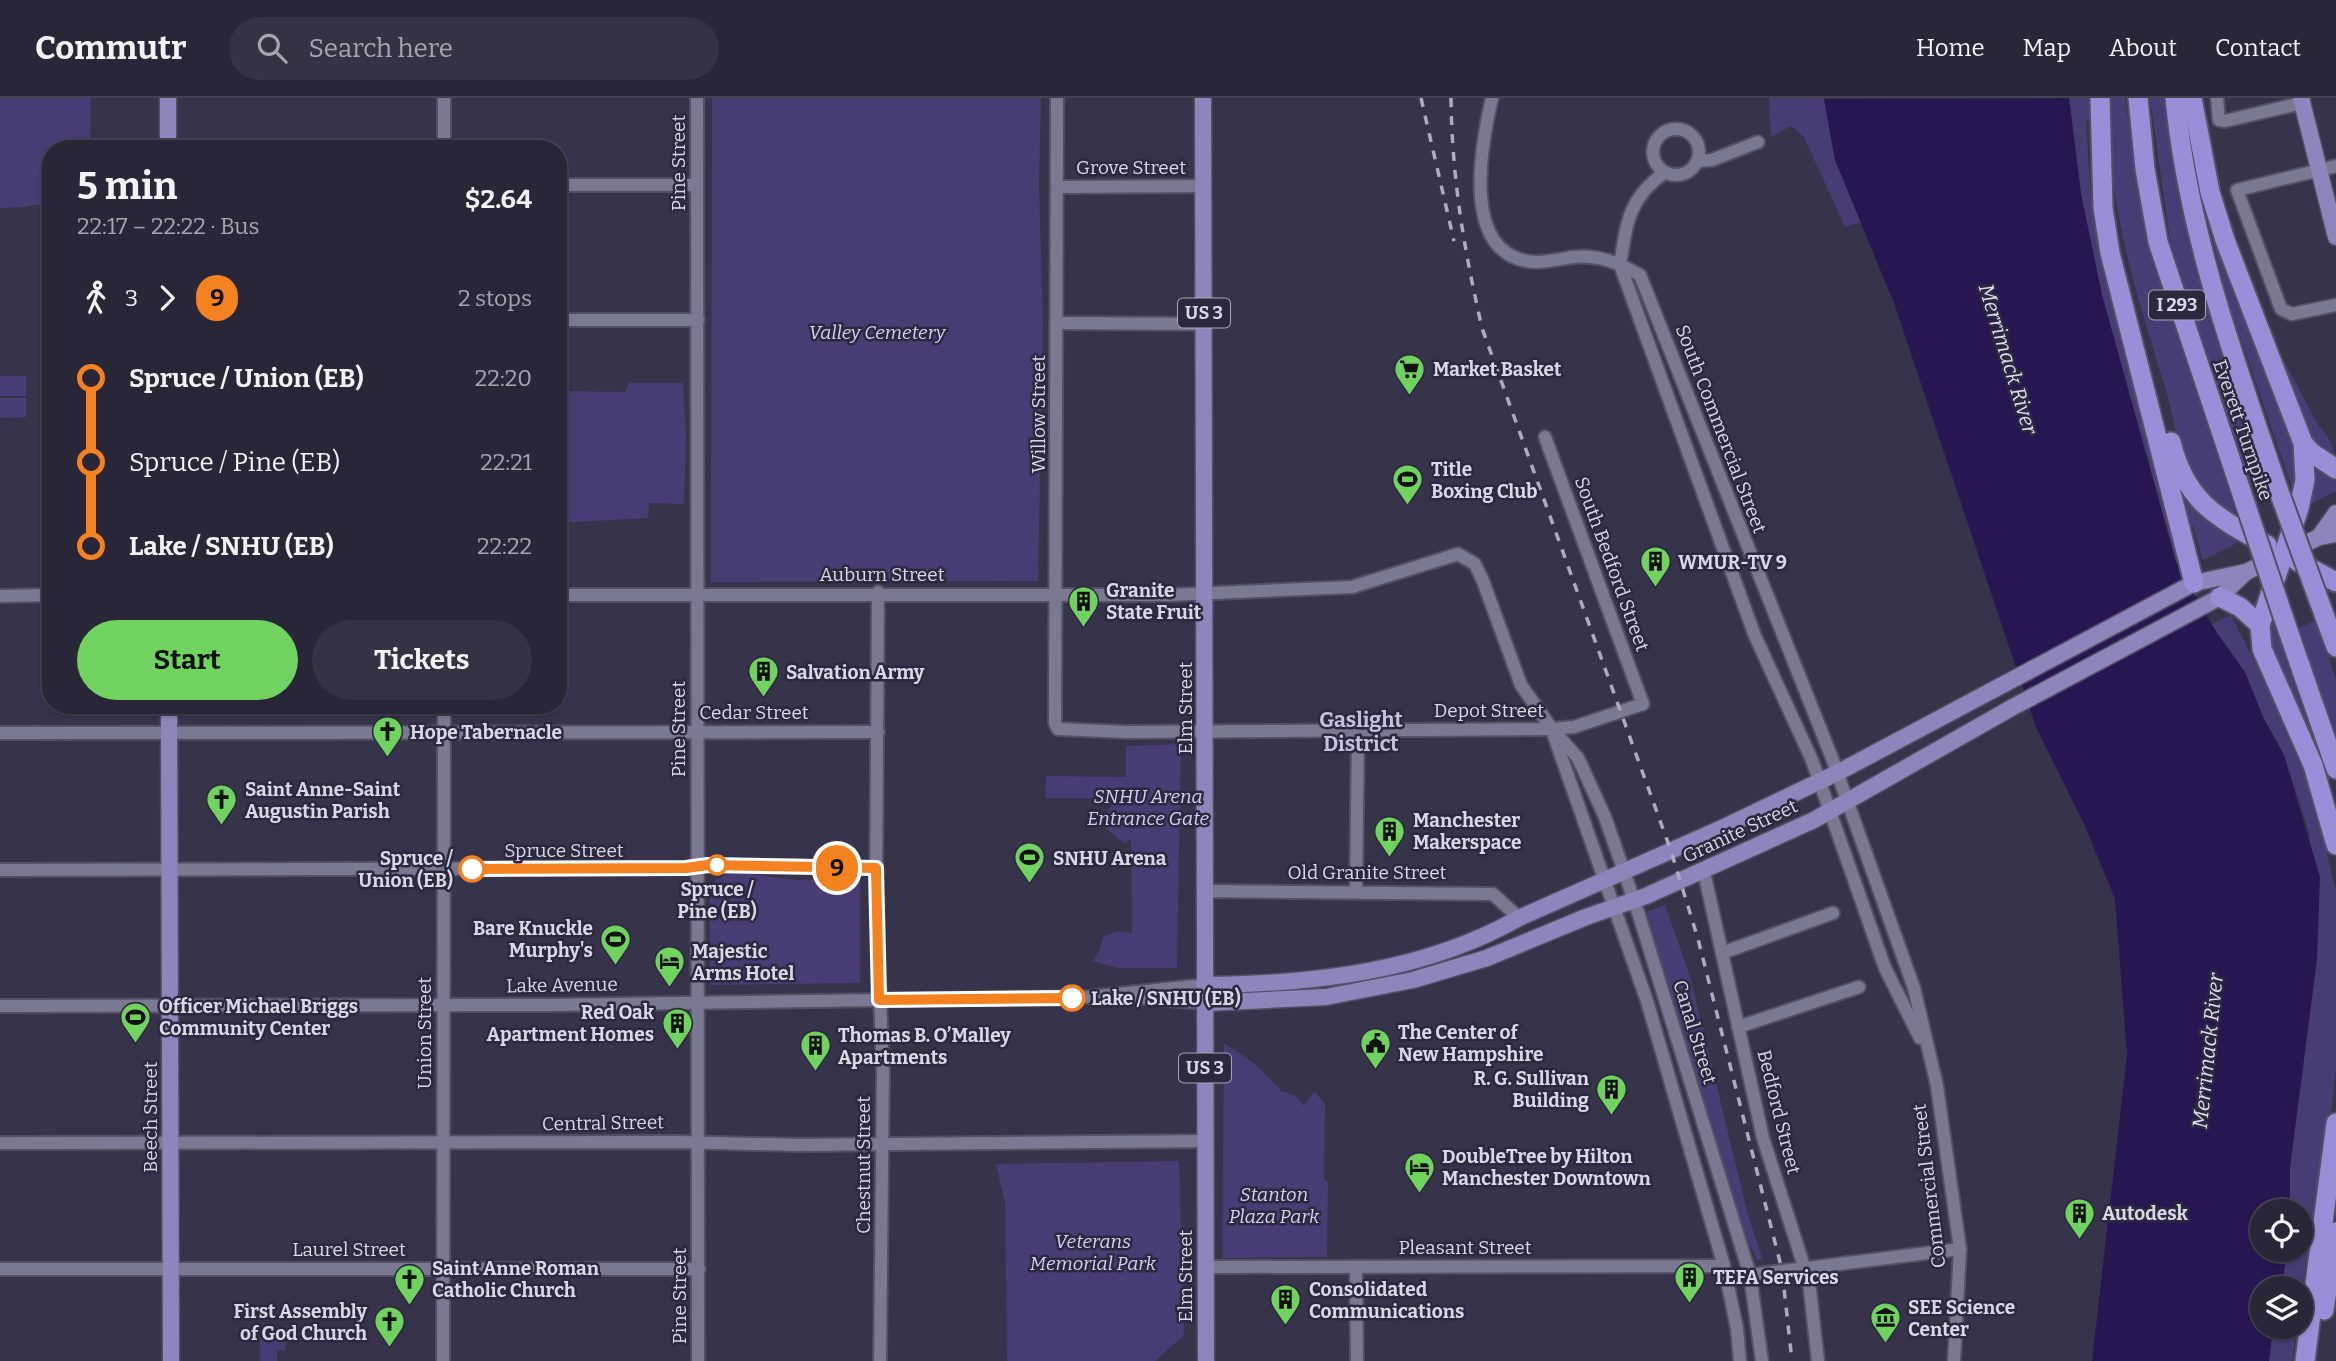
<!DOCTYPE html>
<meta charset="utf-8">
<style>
:root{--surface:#292638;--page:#353243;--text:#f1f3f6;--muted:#a5a5ae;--line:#454353;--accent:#70d35f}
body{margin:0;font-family:Bitter,serif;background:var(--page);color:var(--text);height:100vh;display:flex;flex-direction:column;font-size:26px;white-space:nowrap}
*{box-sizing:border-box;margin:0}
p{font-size:23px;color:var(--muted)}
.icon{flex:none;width:38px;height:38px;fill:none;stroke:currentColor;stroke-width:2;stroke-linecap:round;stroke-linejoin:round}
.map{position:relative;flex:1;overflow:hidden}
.side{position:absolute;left:42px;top:42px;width:525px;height:574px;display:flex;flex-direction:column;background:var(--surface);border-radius:28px;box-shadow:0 2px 5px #0004,0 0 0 2px var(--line)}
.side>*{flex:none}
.badge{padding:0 14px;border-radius:23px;font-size:24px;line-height:46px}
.buttons{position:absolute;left:2250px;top:1101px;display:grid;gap:14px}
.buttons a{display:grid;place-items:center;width:63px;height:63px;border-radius:50%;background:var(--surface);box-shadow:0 2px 5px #0004,0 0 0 2px var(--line);font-size:35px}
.map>.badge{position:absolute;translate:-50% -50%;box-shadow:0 0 0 4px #fff}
.legs{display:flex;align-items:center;gap:10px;height:77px;padding:0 35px;font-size:23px}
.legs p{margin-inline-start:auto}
.head{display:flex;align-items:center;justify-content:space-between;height:119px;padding:0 35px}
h1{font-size:38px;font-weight:700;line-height:52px}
.cta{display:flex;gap:14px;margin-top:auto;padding:14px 35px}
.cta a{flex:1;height:80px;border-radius:42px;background:var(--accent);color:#111;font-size:28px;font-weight:700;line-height:80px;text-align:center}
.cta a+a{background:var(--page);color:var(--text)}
ul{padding:0 35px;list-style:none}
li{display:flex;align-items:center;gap:24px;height:84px;font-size:26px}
li i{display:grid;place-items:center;width:10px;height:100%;margin:0 9px;background:currentColor}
li i::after{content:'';width:18px;height:18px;margin:-9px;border:5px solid;border-radius:50%;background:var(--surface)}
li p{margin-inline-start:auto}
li:first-child i{background:linear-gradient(#0000 50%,currentColor 0)}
li:last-child i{background:linear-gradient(currentColor 50%,#0000 0)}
header{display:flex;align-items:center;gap:42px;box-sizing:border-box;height:98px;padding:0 35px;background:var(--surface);border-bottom:2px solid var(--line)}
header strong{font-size:33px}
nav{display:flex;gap:38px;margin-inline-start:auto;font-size:24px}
.search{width:490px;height:63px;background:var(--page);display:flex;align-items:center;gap:18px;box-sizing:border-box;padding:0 24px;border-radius:38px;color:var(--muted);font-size:26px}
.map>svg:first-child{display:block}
</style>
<header>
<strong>Commutr</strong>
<div class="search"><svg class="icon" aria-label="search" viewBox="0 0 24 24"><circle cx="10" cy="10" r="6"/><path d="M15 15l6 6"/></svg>Search here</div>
<nav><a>Home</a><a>Map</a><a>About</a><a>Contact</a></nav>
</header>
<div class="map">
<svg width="2336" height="1263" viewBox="0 0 2336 1263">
<rect width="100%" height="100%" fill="#37334a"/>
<g fill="#483c75">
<polygon points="0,0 91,0 90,51 51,51 51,104 25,109 0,110"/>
<polygon points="712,0 1041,0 1039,86 1043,223 1038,483 711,484"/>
<polygon points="1769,0 1824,0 1835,62 1861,124 1845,129 1804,39 1791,28 1771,39"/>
<polygon points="2069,0 2092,0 2091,21 2086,22 2090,88 2097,131 2180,461 2176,464 2102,197 2081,96"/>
<path d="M 2110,0 L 2125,0 L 2143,122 L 2158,177 L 2237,418 L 2232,420 C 2211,404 2196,387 2185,363 C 2175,340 2172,311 2164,286 C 2135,191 2105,100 2110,0 Z"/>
<path d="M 2150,0 L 2167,0 C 2180,132 2224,254 2266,379 L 2250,387 L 2199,242 L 2171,149 Z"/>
<polygon points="2202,100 2296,352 2296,387 2292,389 2227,200"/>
<path d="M 2282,259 L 2318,327 C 2328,336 2336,352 2336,365 L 2311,342 L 2277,260 Z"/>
<rect x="0" y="278" width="26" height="20"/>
<polygon points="629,285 683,285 686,339 684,406 649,405 648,420 558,425 558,293 625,294"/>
<polygon points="0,300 26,300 26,319 0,320"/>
<polygon points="2314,364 2336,379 2336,393 2311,406 2308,406"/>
<polygon points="2182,395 2205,421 2235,439 2237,445 2203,462 2193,428 2188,428"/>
<polygon points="2231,517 2264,582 2314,700 2336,794 2336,972 2319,1117 2310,1136 2301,1199 2301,1190 2281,1190 2288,1152 2301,1152 2301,1113 2290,1113 2290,1069 2317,861 2309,734 2284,657 2212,526"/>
<polygon points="2316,522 2336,581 2336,641 2298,531"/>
<polygon points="2273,524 2336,706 2336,723 2270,548 2269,526"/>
<polygon points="1181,646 1177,870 1118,870 1092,863 1099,854 1103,839 1116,833 1132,835 1131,741 1125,746 1101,726 1116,700 1045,700 1046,678 1126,679 1126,648"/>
<polygon points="742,775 797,782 860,783 860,885 710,887 710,786 726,776"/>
<polygon points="1665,807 1690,878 1748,1117 1763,1163 1757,1161 1750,1147 1747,1147 1647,819 1647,814"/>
<polygon points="1224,945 1254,965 1282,993 1294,997 1304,1008 1314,993 1325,1006 1324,1081 1328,1085 1327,1159 1222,1160"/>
<polygon points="1179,1063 1184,1237 1155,1263 1007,1263 1005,1104 996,1066"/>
<polygon points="2273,1229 2297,1229 2292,1263 2269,1263"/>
<polygon points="260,1239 285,1239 285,1252 277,1252 277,1263 260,1263"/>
</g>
<polygon fill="#271652" points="2069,0 2081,96 2102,197 2176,464 2215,532 2245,574 2264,621 2284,657 2320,779 2317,861 2290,1069 2290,1113 2263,1113 2263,1152 2288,1152 2281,1190 2263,1190 2263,1228 2273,1229 2269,1263 2092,1263 2127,957 2115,801 2085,728 2036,629 1894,205 1835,62 1824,1"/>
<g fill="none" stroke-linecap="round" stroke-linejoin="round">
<defs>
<g id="minor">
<polyline points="444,0 444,51"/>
<polyline points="697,0 698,1263"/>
<polyline points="1057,0 1055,625 1058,631 1127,634 1552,631 1574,629 1643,606 1545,339"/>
<path d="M 1492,0 C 1481,48 1459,161 1536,164 C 1548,164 1561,161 1573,159 C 1599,156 1618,165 1640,177 L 1832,660 L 1914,890 L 1937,988 L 1960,1151 L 1954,1263"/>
<polyline points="2217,0 2219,22 2225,23 2302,5"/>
<circle cx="1676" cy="54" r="23"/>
<polyline points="1697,63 1712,62 1758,44"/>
<polyline points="2336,68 2237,92 2281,211 2292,216 2336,207"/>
<polyline points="558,87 697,87"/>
<polyline points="1058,89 1204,88"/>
<polyline points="1620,167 1755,538 1812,662 1885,870 1920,940"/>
<path d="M 1620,167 C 1627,124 1628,101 1665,74"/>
<polyline points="558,222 698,222"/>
<polyline points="1058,225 1204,226"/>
<polyline points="878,494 876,802 883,973 880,1263"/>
<polyline points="558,497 1168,497 1352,489 1458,456 1475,466 1483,483 1521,587 1552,631 1578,660 1605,719 1638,814 1750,1177 1762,1263"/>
<polyline points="0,498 51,497"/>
<polyline points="0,635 878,634"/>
<polyline points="1554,638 1647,903 1724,1168 1737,1231 1740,1263"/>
<polyline points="0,772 686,770 708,767 876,770"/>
<polyline points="1704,774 1763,1040 1809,1184 1818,1263"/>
<polyline points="1205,793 1493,796 1519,820"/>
<polyline points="1356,793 1358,632"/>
<polyline points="1722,855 1833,815"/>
<polyline points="1134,899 1205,905"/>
<polyline points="0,908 549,907 1089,899 1204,887"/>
<polyline points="1738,929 1859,889"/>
<polyline points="0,1045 678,1044 799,1047 1206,1043"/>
<polyline points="1206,1169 1724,1168"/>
<polyline points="1356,1169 1357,1263"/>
<polyline points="0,1171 699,1171"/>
<polyline points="1750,1177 1960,1151"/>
<polyline points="443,1263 444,607"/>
</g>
<g id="major">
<polyline points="1203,0 1206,1263"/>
<polyline points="2301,0 2336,139"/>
<polyline points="168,51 168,0"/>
<polyline points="2319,439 2336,415"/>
<polyline points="169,607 171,1263"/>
<path d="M 1204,887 C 1312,886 1424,874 1519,820 L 1722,730 L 1837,675 L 2194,485 L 2246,474 L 2319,439 L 2336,436"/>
<polyline points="1205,905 1326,899 1413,882 1487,860 1586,819 1646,798 1814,722 2013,609 2220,499 2246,474"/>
</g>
<g id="highway">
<polyline points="2100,0 2103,110 2110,155 2194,485"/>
<polyline points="2138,0 2145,71 2158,144 2246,408"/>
<path d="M 2175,0 C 2188,136 2235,262 2278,391"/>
<polyline points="2192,0 2210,94 2225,142 2303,345 2305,382 2299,410 2260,527 2262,551 2313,667 2336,747"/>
<path d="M 2171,344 C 2186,404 2216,419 2267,447"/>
<polyline points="2303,345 2312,355 2336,371"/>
<polyline points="2297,463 2336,484"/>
<polyline points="2220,499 2240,509 2260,527"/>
<polyline points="2318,500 2336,549"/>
<polyline points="2283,518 2336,671"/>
<polyline points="2324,1212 2336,1134"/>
<polyline points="2305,1263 2336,1025"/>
</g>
</defs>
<use href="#minor" stroke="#535063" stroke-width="16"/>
<use href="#major" stroke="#535063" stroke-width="19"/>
<use href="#highway" stroke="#535063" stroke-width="23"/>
<use href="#minor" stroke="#7b7892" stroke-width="12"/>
<use href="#major" stroke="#8e85bd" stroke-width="16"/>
<use href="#highway" stroke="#9b8ed9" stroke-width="19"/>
<g stroke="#adabbc" stroke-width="3.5" stroke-dasharray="9 9" stroke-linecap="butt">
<polyline points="1421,0 1454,143"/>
<path d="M 1451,0 C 1452,82 1464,151 1482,230 L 1671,753 L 1698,841 L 1782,1172 L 1792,1263"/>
</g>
<defs>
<g id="highway-bridge">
<polyline points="2278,391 2318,500"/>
<polyline points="2246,408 2283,518"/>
</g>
</defs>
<use href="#highway-bridge" stroke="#535063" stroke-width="23" stroke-linecap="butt"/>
<use href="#highway-bridge" stroke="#9b8ed9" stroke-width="19"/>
</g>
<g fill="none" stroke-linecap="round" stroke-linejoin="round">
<defs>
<polyline id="line-1" points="472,771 686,770 708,767 876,770 879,902 1072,900"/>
</defs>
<use href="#line-1" stroke="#fff" stroke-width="16"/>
<use href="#line-1" stroke="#f58220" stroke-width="10"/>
</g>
<defs>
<symbol id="supermarket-pin" viewBox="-11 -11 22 30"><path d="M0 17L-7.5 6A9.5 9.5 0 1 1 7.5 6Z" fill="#70d35f" stroke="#2c293f"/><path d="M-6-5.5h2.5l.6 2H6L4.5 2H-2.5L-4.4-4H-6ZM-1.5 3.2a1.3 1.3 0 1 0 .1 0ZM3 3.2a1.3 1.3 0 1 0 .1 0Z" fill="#111"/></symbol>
<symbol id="stadium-pin" viewBox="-11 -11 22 30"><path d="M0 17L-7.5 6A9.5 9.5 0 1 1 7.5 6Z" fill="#70d35f" stroke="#2c293f"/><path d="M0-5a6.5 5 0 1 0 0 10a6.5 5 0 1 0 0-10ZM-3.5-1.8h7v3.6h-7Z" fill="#111"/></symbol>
<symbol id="building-pin" viewBox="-11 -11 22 30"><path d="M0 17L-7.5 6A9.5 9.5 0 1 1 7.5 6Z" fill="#70d35f" stroke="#2c293f"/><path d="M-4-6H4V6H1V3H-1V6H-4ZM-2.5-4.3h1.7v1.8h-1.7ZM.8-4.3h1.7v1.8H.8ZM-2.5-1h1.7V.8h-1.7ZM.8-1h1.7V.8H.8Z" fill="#111"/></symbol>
<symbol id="church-pin" viewBox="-11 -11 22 30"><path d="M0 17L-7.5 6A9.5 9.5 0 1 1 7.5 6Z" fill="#70d35f" stroke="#2c293f"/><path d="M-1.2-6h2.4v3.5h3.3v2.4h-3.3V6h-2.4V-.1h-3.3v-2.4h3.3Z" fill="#111"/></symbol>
<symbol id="hotel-pin" viewBox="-11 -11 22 30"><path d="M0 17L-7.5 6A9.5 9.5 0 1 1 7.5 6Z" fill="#70d35f" stroke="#2c293f"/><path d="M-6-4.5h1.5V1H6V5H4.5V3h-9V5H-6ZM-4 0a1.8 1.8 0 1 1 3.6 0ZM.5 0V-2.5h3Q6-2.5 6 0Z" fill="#111"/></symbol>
<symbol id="civic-pin" viewBox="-11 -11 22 30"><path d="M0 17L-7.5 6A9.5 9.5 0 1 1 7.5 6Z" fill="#70d35f" stroke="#2c293f"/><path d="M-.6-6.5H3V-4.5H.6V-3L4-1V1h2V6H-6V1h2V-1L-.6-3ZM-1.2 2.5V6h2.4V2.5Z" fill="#111"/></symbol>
<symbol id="museum-pin" viewBox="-11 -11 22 30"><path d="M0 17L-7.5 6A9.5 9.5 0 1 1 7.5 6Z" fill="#70d35f" stroke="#2c293f"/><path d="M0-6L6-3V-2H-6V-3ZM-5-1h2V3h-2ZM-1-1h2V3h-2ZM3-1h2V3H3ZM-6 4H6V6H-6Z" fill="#111"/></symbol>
</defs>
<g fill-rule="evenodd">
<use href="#supermarket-pin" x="1392" y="254" width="35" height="47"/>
<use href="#stadium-pin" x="1390" y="364" width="35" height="47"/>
<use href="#building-pin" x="1638" y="446" width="35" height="47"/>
<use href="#building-pin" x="1066" y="486" width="35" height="47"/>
<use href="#building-pin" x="746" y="556" width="35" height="47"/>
<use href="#church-pin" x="370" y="616" width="35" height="47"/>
<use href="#church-pin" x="204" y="684" width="35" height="47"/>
<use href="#building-pin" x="1372" y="716" width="35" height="47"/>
<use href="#stadium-pin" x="1012" y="742" width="35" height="47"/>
<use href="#stadium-pin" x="598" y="824" width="35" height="47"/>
<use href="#hotel-pin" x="652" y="846" width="35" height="47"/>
<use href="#stadium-pin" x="118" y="902" width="35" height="47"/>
<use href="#building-pin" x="660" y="908" width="35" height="47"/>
<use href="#civic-pin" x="1358" y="928" width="35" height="47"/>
<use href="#building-pin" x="798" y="930" width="35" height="47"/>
<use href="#building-pin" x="1594" y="974" width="35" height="47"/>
<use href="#hotel-pin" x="1402" y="1052" width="35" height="47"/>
<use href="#building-pin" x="2062" y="1098" width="35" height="47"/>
<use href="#building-pin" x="1672" y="1162" width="35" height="47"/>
<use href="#church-pin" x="392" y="1164" width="35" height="47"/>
<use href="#building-pin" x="1268" y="1184" width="35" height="47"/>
<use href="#museum-pin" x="1868" y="1202" width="35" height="47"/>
<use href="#church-pin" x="372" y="1206" width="35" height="47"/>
</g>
<g fill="#fff" stroke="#f58220" stroke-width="3.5">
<circle cx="717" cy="767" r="9"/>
<circle cx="472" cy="771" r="12"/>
<circle cx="1072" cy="900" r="12"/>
</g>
<g text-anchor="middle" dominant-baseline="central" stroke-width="5" stroke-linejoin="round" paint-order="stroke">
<g fill="#2c293f" stroke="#a6a4b5" stroke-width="2">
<rect x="2149" y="192.5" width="56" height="29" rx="5"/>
<rect x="1178" y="200.5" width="52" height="29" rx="5"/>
<rect x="1179" y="955.5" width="52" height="29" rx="5"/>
</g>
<g font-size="18" font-weight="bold" fill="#dad8e7">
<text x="2177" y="207">I 293</text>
<text x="1204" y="215">US 3</text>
<text x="1205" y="970">US 3</text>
</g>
<g font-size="19" fill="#dad8e7" stroke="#2c293f">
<text transform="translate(678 65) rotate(-90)">Pine Street</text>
<text x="1131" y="69">Grove Street</text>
<text transform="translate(1038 316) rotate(-90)">Willow Street</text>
<text transform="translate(1721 331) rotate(69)">South Commercial Street</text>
<text transform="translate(2243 332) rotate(71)">Everett Turnpike</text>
<text transform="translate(1612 466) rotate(70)">South Bedford Street</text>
<text x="882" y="476">Auburn Street</text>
<text transform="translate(1185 610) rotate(-90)">Elm Street</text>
<text x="1489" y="612">Depot Street</text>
<text x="754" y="614">Cedar Street</text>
<text transform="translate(678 631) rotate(-90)">Pine Street</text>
<text transform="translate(1740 733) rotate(-25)">Granite Street</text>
<text x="564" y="752">Spruce Street</text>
<text x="1367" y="774">Old Granite Street</text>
<text transform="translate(562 887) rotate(-1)">Lake Avenue</text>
<text transform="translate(1695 934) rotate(73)">Canal Street</text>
<text transform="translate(424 935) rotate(-90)">Union Street</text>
<text transform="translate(1779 1014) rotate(76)">Bedford Street</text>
<text transform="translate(150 1019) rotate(-90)">Beech Street</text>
<text transform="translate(603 1025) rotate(-1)">Central Street</text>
<text transform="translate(863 1067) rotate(-90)">Chestnut Street</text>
<text transform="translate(1929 1088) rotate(-97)">Commercial Street</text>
<text x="1465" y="1149">Pleasant Street</text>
<text x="349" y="1151">Laurel Street</text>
<text transform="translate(1185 1178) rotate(-90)">Elm Street</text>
<text transform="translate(679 1198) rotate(-90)">Pine Street</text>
</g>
<g font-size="19" font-style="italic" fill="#d4d0f6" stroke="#2c293f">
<text x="877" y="234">Valley Cemetery</text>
<text x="1148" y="698">SNHU Arena<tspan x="1148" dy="22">Entrance Gate</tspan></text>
<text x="1274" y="1096">Stanton<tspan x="1274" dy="22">Plaza Park</tspan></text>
<text x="1093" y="1143">Veterans<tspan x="1093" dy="22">Memorial Park</tspan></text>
</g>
<g font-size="19" font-weight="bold" fill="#dad8e7" stroke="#2c293f" text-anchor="start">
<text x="1433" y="271">Market Basket</text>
<text x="1431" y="371">Title<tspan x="1431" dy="22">Boxing Club</tspan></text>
<text x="1678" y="464">WMUR-TV 9</text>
<text x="1106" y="492">Granite<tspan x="1106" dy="22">State Fruit</tspan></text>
<text x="786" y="574">Salvation Army</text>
<text x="410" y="634">Hope Tabernacle</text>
<text x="245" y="691">Saint Anne-Saint<tspan x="245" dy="22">Augustin Parish</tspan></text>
<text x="1413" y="722">Manchester<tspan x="1413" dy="22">Makerspace</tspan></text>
<text x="1053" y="760">SNHU Arena</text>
<text x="593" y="830" text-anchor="end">Bare Knuckle<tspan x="593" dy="22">Murphy's</tspan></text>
<text x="692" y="853">Majestic<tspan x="692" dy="22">Arms Hotel</tspan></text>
<text x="159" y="908">Officer Michael Briggs<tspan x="159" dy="22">Community Center</tspan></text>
<text x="654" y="914" text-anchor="end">Red Oak<tspan x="654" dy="22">Apartment Homes</tspan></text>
<text x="1398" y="934">The Center of<tspan x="1398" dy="22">New Hampshire</tspan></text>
<text x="838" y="937">Thomas B. O’Malley<tspan x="838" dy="22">Apartments</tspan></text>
<text x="1589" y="980" text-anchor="end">R. G. Sullivan<tspan x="1589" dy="22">Building</tspan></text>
<text x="1442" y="1058">DoubleTree by Hilton<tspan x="1442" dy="22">Manchester Downtown</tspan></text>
<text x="2102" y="1115">Autodesk</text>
<text x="432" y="1170">Saint Anne Roman<tspan x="432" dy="22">Catholic Church</tspan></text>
<text x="1713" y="1179">TEFA Services</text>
<text x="1309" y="1191">Consolidated<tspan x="1309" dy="22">Communications</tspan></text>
<text x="1908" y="1209">SEE Science<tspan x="1908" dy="22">Center</tspan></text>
<text x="367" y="1213" text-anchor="end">First Assembly<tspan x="367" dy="22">of God Church</tspan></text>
</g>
<g font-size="19" font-weight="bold" fill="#dad8e7" stroke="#2c293f" text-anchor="end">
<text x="453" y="760">Spruce /<tspan x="453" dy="22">Union (EB)</tspan></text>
<text x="717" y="791" text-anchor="middle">Spruce /<tspan x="717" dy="22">Pine (EB)</tspan></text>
<text x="1091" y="900" text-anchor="start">Lake / SNHU (EB)</text>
</g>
<g font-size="21" font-style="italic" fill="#dfddf1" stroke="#2c293f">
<text transform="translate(2008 261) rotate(73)">Merrimack River</text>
<text transform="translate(2208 953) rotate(-84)">Merrimack River</text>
</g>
<g font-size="21" font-weight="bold" fill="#c4c1de" stroke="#2c293f">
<text x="1361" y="622">Gaslight<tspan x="1361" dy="24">District</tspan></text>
</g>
</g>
</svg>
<div class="buttons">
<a><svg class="icon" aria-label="locate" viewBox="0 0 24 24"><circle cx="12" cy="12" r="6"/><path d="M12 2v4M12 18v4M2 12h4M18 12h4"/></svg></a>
<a><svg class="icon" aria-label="layers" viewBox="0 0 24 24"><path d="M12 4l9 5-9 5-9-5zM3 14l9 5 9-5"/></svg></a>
</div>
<b class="badge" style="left:837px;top:770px;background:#f58220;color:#111">9</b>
<section class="side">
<div class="head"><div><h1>5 min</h1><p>22:17 – 22:22 · Bus</p></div><b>$2.64</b></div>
<div class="legs"><svg class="icon" aria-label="walk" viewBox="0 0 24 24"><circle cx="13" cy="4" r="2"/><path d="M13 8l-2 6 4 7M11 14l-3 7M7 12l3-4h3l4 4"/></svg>3<svg class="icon" aria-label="forward" viewBox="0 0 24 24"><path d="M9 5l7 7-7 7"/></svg><b class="badge" style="background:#f58220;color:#111">9</b><p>2 stops</p></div>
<ul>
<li><i style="color:#f58220"></i><b>Spruce / Union (EB)</b><p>22:20</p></li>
<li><i style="color:#f58220"></i><span>Spruce / Pine (EB)</span><p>22:21</p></li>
<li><i style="color:#f58220"></i><b>Lake / SNHU (EB)</b><p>22:22</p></li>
</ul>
<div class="cta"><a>Start</a><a>Tickets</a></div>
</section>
</div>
